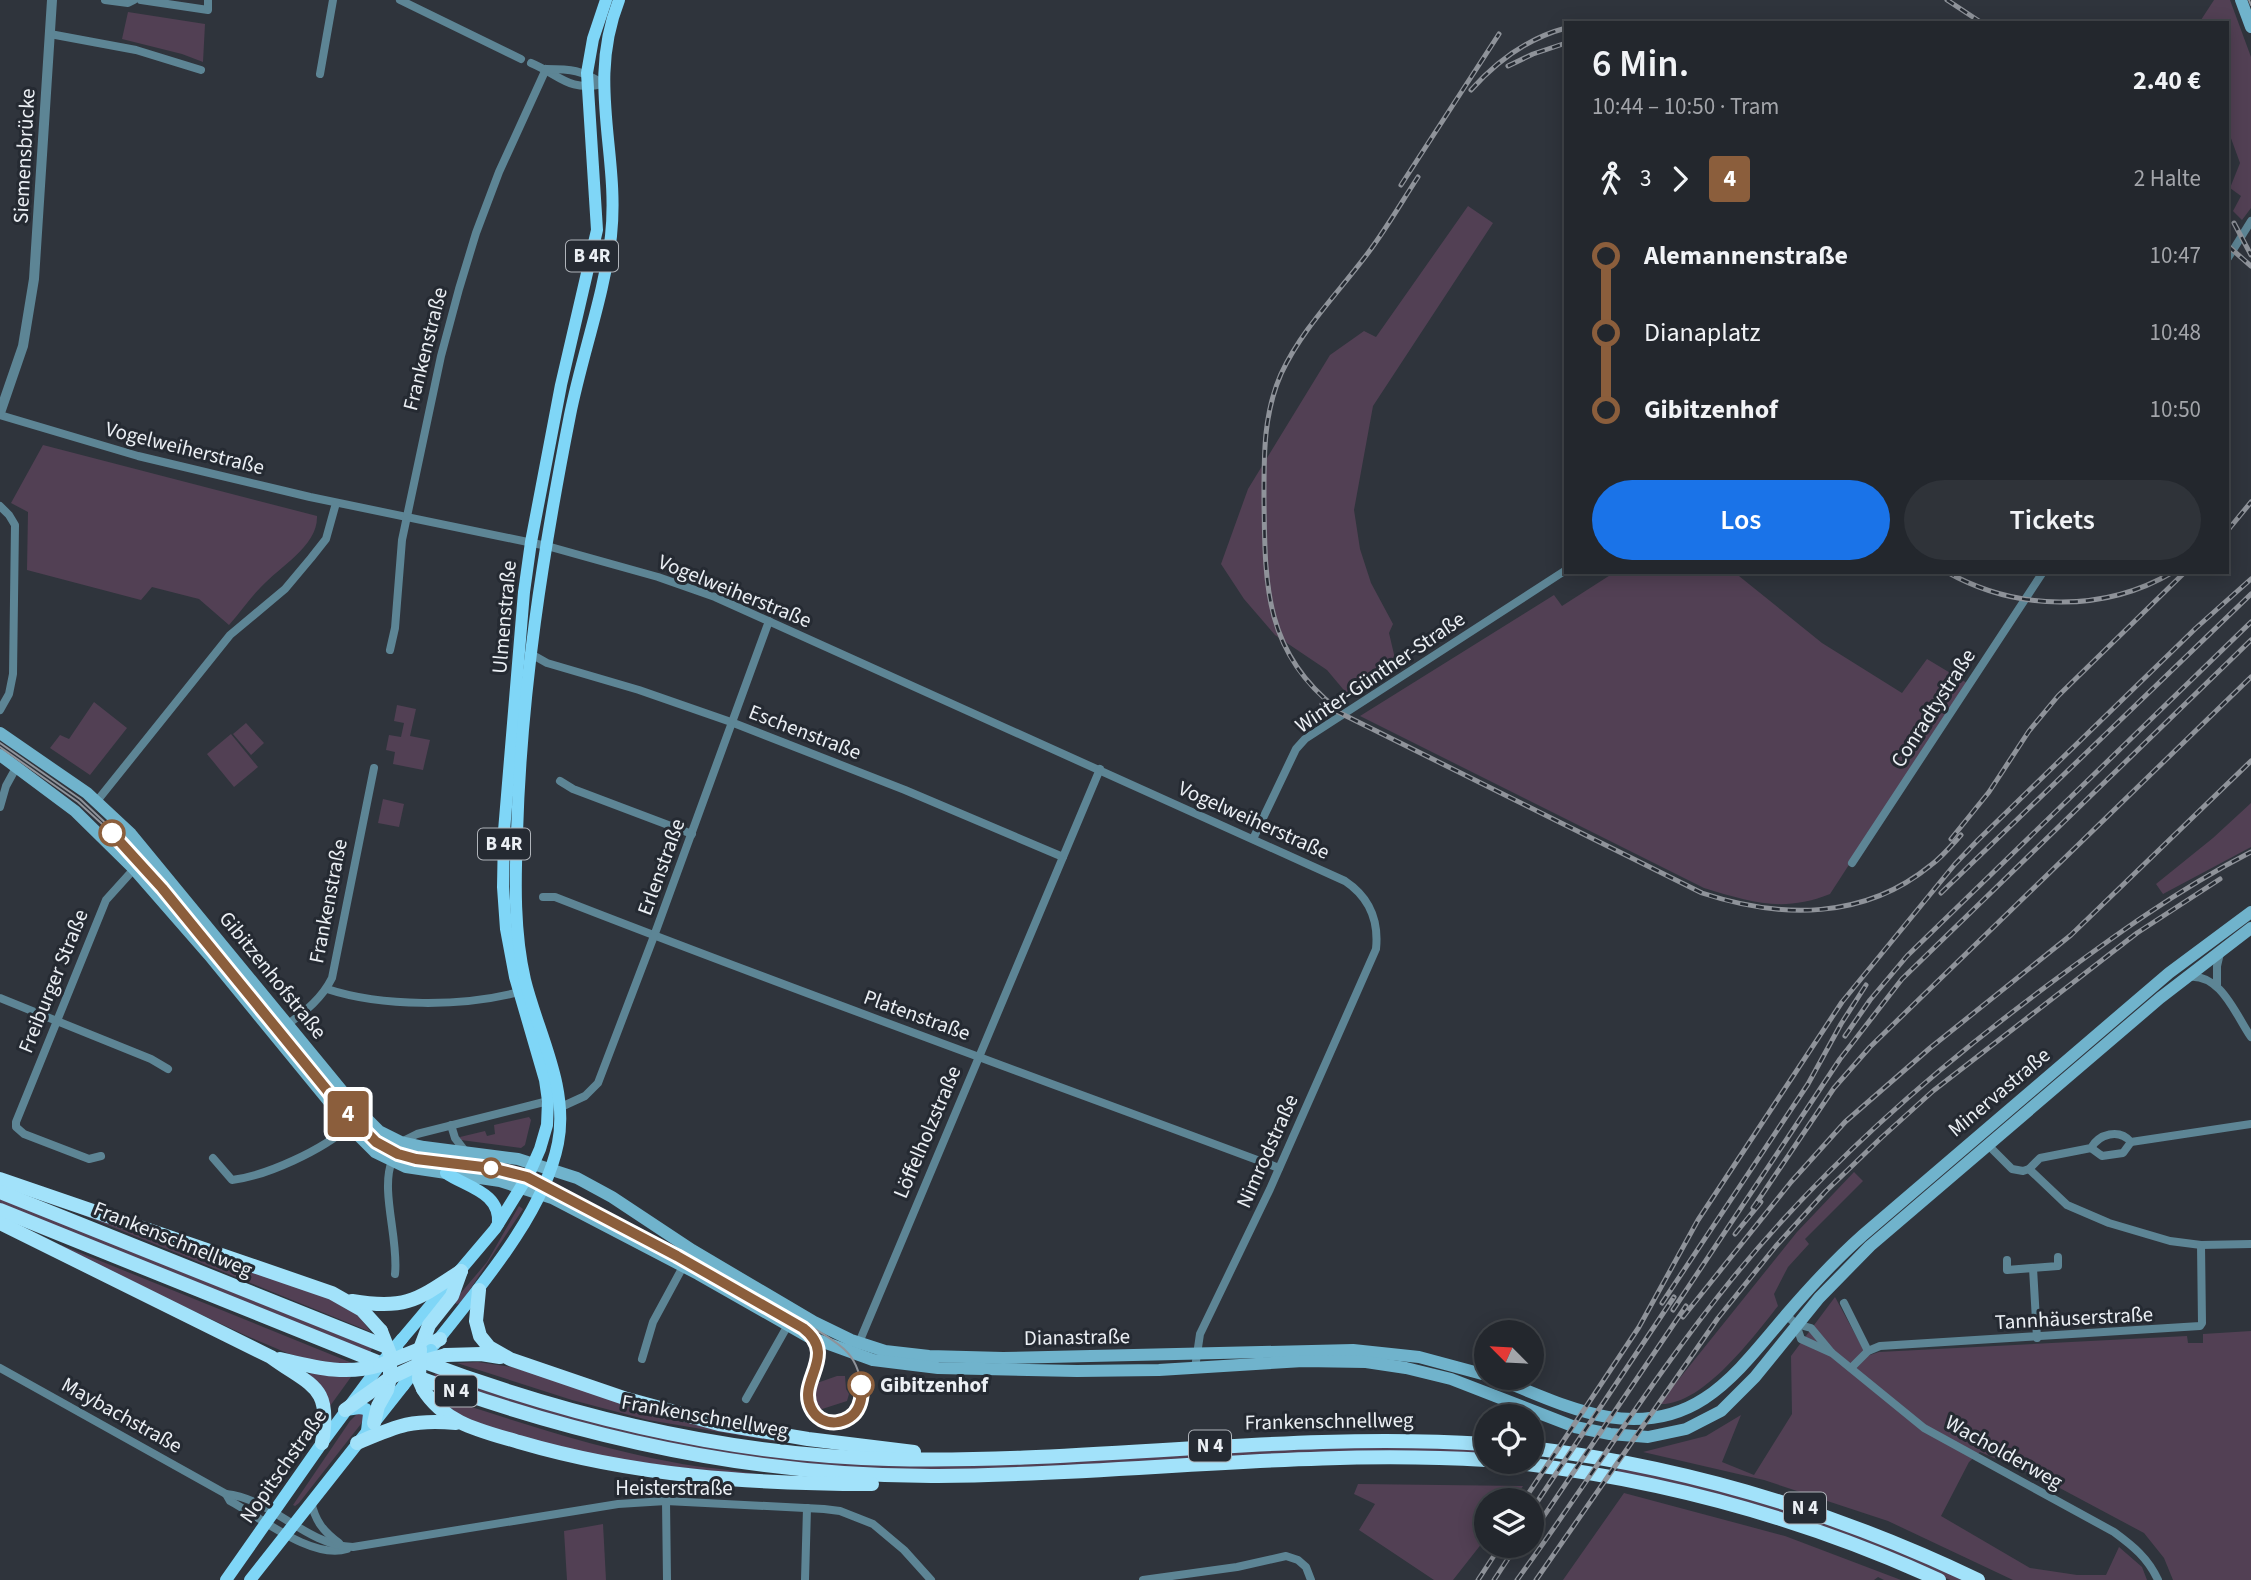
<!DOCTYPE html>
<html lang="de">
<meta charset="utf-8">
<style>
:root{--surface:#23272d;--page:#2f3339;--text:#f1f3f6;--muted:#a3a5aa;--line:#404449;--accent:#1a73e8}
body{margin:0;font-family:"Source Sans 3",sans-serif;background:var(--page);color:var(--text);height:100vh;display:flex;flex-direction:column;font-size:26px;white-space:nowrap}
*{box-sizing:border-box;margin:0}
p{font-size:23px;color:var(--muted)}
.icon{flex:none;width:38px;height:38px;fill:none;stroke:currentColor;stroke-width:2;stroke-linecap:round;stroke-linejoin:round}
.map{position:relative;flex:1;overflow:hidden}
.panel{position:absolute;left:1564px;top:21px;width:665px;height:553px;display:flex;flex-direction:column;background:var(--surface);border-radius:0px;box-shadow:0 4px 18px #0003,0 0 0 2px var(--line)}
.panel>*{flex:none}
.badge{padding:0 14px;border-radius:5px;font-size:24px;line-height:46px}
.needle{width:46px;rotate:294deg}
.buttons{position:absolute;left:1474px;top:1320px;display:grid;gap:14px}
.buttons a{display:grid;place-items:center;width:70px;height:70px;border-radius:50%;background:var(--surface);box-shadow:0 4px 18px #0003,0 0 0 2px var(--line);font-size:35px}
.map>.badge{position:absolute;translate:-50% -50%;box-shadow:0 0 0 4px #fff}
.legs{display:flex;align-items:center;gap:10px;height:77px;padding:0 28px;font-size:23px}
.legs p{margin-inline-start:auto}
.summary{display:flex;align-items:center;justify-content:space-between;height:119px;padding:0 28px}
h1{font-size:38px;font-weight:600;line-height:52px}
.primary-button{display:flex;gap:14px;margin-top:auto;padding:14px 28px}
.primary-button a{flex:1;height:80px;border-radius:42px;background:var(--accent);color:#fff;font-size:28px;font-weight:600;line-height:80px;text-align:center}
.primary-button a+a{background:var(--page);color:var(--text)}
ul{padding:0 28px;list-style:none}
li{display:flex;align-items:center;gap:24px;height:77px;font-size:26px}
li i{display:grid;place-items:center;width:10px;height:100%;margin:0 9px;background:currentColor}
li i::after{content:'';width:18px;height:18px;margin:-9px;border:5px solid;border-radius:50%;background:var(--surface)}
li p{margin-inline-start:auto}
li:first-child i{background:linear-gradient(#0000 50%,currentColor 0)}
li:last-child i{background:linear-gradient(currentColor 50%,#0000 0)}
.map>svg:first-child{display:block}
</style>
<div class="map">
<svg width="2251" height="1580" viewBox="0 0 2251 1580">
<rect width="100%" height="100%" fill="#2f343c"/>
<g fill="#524054">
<polygon points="2214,0 2230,0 2251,57 2251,208 2242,220 2233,211 2241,196 2230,188 2240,163 2228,130 2228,23 2199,23"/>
<polygon points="128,12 205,24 203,62 182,54 122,39"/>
<polygon points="1468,206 1493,223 1373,406 1354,510 1360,549 1371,583 1393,624 1389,633 1397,667 1348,695 1327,670 1275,635 1244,599 1221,564 1248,489 1330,355 1364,331 1376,337"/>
<path d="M 43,445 L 317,516 C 318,546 279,567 261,587 C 249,599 240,613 229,625 L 199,599 L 152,587 L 141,600 L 27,570 L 28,512 L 11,503 Z"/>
<path d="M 1615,572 L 1734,572 L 1822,643 L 1902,693 L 1927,659 L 1967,683 L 1830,894 C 1782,913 1751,902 1704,888 L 1360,716 L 1554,595 L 1562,606 Z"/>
<polygon points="94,702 127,728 90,775 50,748 60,735 69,739"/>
<polygon points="397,705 416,709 410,736 430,740 423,770 393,764 395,752 386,750 389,735 401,737 404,723 394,721"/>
<polygon points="246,723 264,743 251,755 233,734"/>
<polygon points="231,734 258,767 234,787 207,754"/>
<polygon points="383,799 404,804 399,827 378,823"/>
<polygon points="2251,803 2251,847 2163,894 2156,884 2213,838"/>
<polygon points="529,1117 531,1120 525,1145 521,1148 461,1140 460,1137 485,1131 487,1136 495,1134 494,1125"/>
<path d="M 1854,1172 L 1863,1181 L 1805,1239 L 1809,1244 L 1788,1267 L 1774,1294 L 1778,1306 C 1754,1336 1702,1407 1659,1404 L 1797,1232 Z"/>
<polygon points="0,1198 372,1348 370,1354 0,1205"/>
<polygon points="519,1206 523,1209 461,1303 456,1304 454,1301 487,1262"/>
<polygon points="73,1211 335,1300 354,1310 371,1332"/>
<path d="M 61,1245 L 352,1363 C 331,1367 307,1359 287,1353 L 247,1336 L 59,1248 Z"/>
<polygon points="1835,1297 1867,1356 1879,1352 2187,1336 2188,1343 2203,1343 2203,1334 2251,1331 2251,1580 2173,1580 2164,1558 2144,1533 2041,1478 1980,1452 1969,1462 1941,1516 2030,1568 2077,1575 2106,1575 2119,1547 2142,1567 2147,1580 2013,1580 1888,1521 1764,1480 1643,1452 1706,1436 1741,1415 1722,1462 1754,1475 1792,1414 1791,1356"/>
<polygon points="478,1362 512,1367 688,1422 784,1443 648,1420 572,1400 457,1363"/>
<polygon points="436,1372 771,1456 1310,1446 1486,1449 1486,1455 1015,1470 880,1470 720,1455 552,1416 433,1377"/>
<polygon points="311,1373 351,1377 330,1406 308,1375"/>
<polygon points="837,1376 845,1376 846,1389 849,1394 847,1401 819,1410 814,1396 817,1383"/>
<path d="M 438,1396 C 515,1421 592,1447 672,1462 C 711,1470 751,1470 789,1481 L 591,1456 L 506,1433 L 461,1417 Z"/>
<polygon points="363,1412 364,1420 299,1503 295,1506 293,1505 350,1421 358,1413"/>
<polygon points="1620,1466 1777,1505 1895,1548 1964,1580 1950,1580 1893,1554 1616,1472"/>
<polygon points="1358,1484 1523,1486 1514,1500 1486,1500 1486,1538 1453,1580 1434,1580 1359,1530 1375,1504 1354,1494"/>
<polygon points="1624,1493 1785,1536 1901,1580 1884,1580 1878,1577 1874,1580 1563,1580"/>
<polygon points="603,1524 606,1580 567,1580 564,1531"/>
</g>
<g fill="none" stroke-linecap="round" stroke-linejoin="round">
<g stroke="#5d8595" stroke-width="8">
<polyline points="105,0 128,3 134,0"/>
<polyline points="141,0 208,10 208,0"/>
<polyline points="400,0 521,59"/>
<polyline points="50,34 136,50 201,70"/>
<path d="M 531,63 C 560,75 568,92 603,84"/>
<path d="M 546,69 C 571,69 582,70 603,84"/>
<polyline points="320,74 333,0"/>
<polyline points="2228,258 2251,221"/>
<path d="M 0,415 L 138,456 L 310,497 L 547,546 L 658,577 L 715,597 L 1345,881 C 1369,897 1379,920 1376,949 L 1270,1189 L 1200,1334 L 1195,1368"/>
<polyline points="0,506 9,515 15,525 13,674 9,694 0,710"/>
<polyline points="390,650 395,628 402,540 441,356 459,289 476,233 499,172 546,69"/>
<polyline points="531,654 547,663 639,690 731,722 905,790 1063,857"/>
<polyline points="560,781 573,789 692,834"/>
<polyline points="97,801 230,635 285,589 311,558 326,539 336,503"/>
<polyline points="0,807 6,786 17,766"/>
<polyline points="1253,839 1296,749 1305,739 1566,570"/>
<polyline points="1852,863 2043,572"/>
<path d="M 543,897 L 555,897 C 795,991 1038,1078 1279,1168"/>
<path d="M 2188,977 C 2221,973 2235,1014 2251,1037"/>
<polyline points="2217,985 2217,966 2220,953"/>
<path d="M 327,989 C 382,1007 463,1007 519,992"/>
<polyline points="0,998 151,1059 168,1069"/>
<path d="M 288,1024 C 306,1011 322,998 332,978 L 374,768"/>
<polyline points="561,1107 585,1096 598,1083 654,936 769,621"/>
<polyline points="451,1125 455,1138 465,1151"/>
<polyline points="401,1142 417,1134 548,1101"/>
<path d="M 1988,1145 L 2012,1169 L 2023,1171 L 2029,1169 L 2040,1158 L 2091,1148 C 2099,1134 2119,1128 2131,1142 L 2251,1124"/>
<polyline points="2091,1148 2102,1156 2123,1153 2131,1142"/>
<polyline points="101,1156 89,1159 24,1134 16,1127 16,1122 106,900 134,869 150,856"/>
<path d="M 213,1158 L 232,1180 C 266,1176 323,1150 349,1126"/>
<path d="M 392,1161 C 380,1190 399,1240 395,1274"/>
<polyline points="2029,1169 2067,1205 2109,1223 2170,1241 2201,1245 2251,1244"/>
<polyline points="2007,1260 2007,1270 2058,1266 2058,1257"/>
<polyline points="2033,1268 2037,1338"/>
<polyline points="1844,1303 1868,1351"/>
<polyline points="1786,1315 1796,1324 1811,1328 1831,1352"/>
<path d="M 1796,1324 L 1801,1339 L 1832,1353 L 1924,1428 L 2114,1532 C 2133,1546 2148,1558 2158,1580"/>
<polyline points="858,1345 1100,769"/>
<polyline points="642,1359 653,1322 692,1250"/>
<path d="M 0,1368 L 226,1494 L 230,1501 C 260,1517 312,1560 347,1549"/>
<polyline points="1851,1368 1868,1351 1880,1346 2200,1326 2202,1323 2201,1245"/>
<polyline points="746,1399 788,1325"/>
<path d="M 226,1494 C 273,1499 305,1545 353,1547 L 618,1504 L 666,1501 L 824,1509 L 840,1511 L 873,1524 L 904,1550 L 931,1580"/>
<path d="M 311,1501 C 315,1521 323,1531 339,1543"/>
<polyline points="666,1501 667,1580"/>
<polyline points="805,1580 807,1508"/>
<polyline points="1143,1580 1237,1567 1286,1556 1298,1560 1306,1567 1311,1580"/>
</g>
<polyline stroke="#5d8595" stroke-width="10" points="0,413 23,346 34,279 52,0"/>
<g stroke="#70b3cc" stroke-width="12">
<polyline points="2241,0 2251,27"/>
<polyline points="0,733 87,793 131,834 357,1109 379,1131 401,1142 424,1147 518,1159 577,1178 612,1197 692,1250 814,1322 851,1340 885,1351 929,1356 1003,1358 1353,1350 1419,1357 1486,1375"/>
<polyline points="0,755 75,811 134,869 209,955 349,1126 375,1152 406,1167 500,1181 552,1198 698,1274 807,1336 873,1360 938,1368 1077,1371 1159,1370 1303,1361 1366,1362 1406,1368 1451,1379 1575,1427 1610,1434 1648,1437 1686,1429 1721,1411 1755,1377 1819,1298 1870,1246 2160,998 2251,928"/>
<path d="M 1493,1377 C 1530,1391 1568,1410 1608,1417 C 1697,1431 1735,1375 1786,1315 C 1810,1287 1835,1260 1863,1235 L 2169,973 L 2251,912"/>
</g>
<g stroke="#7fd6f7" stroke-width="12">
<path d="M 446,1173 C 466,1187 501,1192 498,1224"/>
<polyline points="402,1339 495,1229 529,1174 540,1149 547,1125 548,1101 545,1080 515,977 506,929 503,887 504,831 524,592 531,542 561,385 597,230 587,73 593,39 606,0"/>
<path d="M 434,1345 C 478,1289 544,1214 558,1143 C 569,1087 538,1033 525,980 C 514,932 515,882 517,833 C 521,692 543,552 570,415 C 582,355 604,296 611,236 C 620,153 586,84 619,0"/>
<polyline points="346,1410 359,1408 366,1409 369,1414 367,1431"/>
<polyline points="226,1580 322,1443 380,1365"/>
<polyline points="250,1580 403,1386"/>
</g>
<g stroke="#a2e2fa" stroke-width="14">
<polyline points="0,1179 332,1293 362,1310 381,1331"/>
<polyline points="0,1192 397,1351"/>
<polyline points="0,1210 390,1367"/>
<path d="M 0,1223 L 271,1357 C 312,1387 332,1385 322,1443"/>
<polyline points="479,1290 476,1321 480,1336 489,1347 510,1359 627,1399 719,1424 808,1439 914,1452"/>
<path d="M 352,1301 C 406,1310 417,1300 461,1271"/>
<polyline points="420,1349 429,1325 452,1296 461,1271"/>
<polyline points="420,1349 440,1339"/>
<polyline points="446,1355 481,1354 500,1357"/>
<path d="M 280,1359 C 314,1367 345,1376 380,1365"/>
<path d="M 419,1360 C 570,1417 727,1455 889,1459 C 1089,1464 1286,1431 1486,1444"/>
<path d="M 409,1374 C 579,1438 756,1477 938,1476 C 1121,1475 1303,1449 1486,1460"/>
<path d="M 423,1389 C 445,1424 482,1431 519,1442 C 635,1476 752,1484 872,1484"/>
<polyline points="345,1410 390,1378"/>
<polyline points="374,1423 378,1406 387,1390 390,1378"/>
<path d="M 357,1443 C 397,1426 411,1419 456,1423"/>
<path d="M 1531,1448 C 1688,1467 1836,1512 1978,1580"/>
<path d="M 1500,1461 C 1652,1477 1799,1516 1939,1580"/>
</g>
<g stroke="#8f939a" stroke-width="2">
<polyline points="2249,0 2251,5"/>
<path d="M 0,743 L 80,799 L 130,846 L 165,885 L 338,1096 C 353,1114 367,1134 388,1145 C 422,1164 468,1159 505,1167 C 519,1170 533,1176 546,1181 C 616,1218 684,1256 752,1294 C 779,1310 822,1330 844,1349 C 855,1359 860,1373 861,1387 C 864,1419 825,1439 811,1408 C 798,1382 833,1366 809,1333 L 686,1261 L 528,1177 L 491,1168 L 416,1159 L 398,1154 L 376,1142 L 335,1100 L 162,888 L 112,833 L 78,802 L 0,747"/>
</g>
<defs>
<g id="rail">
<polyline points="1947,0 1982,23"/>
<polyline points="1598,23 1635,23"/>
<polyline points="1508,66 1533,54 1566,43"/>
<path d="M 1471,90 C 1497,61 1528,38 1566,28"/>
<polyline points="1401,185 1499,34"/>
<polyline points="2234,223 2251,255"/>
<polyline points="2228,246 2251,266"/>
<polyline points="2228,530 2251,502"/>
<path d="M 1947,572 C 2016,611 2104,613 2173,572"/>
<path d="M 1322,704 L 1702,893 C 1781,919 1864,920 1931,865 C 1942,857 1952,845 1961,835"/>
<path d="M 1336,708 C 1264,652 1265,583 1264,500 C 1264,457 1263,415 1281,374 C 1302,329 1338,293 1368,253 C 1386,229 1401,203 1418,177"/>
<polyline points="1951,839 1989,792 2029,731 2058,696 2185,572"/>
<polyline points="1941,893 2251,594"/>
<polyline points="1845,1036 1870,1000 1907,956 2251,622"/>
<polyline points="1753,1208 1834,1088 1870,1047 2251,677"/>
<polyline points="1735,1234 1761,1202"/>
<polyline points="1662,1303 1808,1084 1841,1024 1866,985"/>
<polyline points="1673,1310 1840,1059 1902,979 2251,640"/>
<polyline points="1683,1317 1791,1182 1845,1122 1930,1048 2071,935 2251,761"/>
<polyline points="1524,1500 1639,1327 1698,1220 1842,1002 1955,864 1978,840 2196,628 2251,579"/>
<polyline points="1531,1511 1674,1297"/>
<polyline points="1531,1535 1686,1306"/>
<polyline points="1478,1580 1501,1545"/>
<polyline points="1494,1580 1517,1545"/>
<path d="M 1517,1580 C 1590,1480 1654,1375 1732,1279 C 1823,1167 1929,1074 2044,988 C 2111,938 2177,890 2251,852"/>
<polyline points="1536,1580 1718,1318 1776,1246 1826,1191 1881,1138 1933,1091 2137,933 2220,879"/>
</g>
</defs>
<use href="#rail" stroke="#8f939a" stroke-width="5"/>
<use href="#rail" stroke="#252a32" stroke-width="2.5" stroke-dasharray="8" stroke-linecap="butt"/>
<g stroke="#7fd6f7" stroke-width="12">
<polyline points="384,1360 402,1339"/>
<polyline points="403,1386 431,1350"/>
</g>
<g stroke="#a2e2fa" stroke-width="14">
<polyline points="381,1331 390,1354"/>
<polyline points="390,1362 390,1378 428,1360 446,1355"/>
<polyline points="380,1365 420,1349 419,1380 423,1389"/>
</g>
</g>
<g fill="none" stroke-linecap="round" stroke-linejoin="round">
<defs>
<path id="line-1" d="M 112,833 L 162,888 L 335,1100 L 376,1142 L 398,1154 L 416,1159 L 491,1168 L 527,1177 L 677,1256 L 803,1328 C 839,1356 797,1380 811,1408 C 821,1429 851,1426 859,1406 C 862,1399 862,1392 861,1385"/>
</defs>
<use href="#line-1" stroke="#fff" stroke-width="16"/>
<use href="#line-1" stroke="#8b5e3c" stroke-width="10"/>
</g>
<g fill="#fff" stroke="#8b5e3c" stroke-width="3.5">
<circle cx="112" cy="833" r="12"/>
<circle cx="491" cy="1168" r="9"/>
<circle cx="861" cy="1385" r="12"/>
</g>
<g text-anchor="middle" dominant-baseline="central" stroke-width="6" stroke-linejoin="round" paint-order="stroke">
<g fill="#252a32" stroke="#b0b4ba" stroke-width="2">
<rect x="566" y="240.5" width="52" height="31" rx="5"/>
<rect x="478" y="828.5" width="52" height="31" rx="5"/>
<rect x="435" y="1375.5" width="42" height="31" rx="5"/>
<rect x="1189" y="1430.5" width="42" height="31" rx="5"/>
<rect x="1784" y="1492.5" width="42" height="31" rx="5"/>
</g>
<g font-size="19" font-weight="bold" fill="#ebeff4">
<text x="592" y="256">B 4R</text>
<text x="504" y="844">B 4R</text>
<text x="456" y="1391">N 4</text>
<text x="1210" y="1446">N 4</text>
<text x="1805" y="1508">N 4</text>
</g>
<g font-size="21" fill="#ebeff4" stroke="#252a32">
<text transform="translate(24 156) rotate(-87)">Siemensbrücke</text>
<text transform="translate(425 349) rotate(-76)">Frankenstraße</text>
<text transform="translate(185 448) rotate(14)">Vogelweiherstraße</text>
<text transform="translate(735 591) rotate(22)">Vogelweiherstraße</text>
<text transform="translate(504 617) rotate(-85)">Ulmenstraße</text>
<text transform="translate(1380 672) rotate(-34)">Winter-Günther-Straße</text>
<text transform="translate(1933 708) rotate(-57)">Conradtystraße</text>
<text transform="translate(805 732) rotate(21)">Eschenstraße</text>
<text transform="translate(1254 820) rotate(24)">Vogelweiherstraße</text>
<text transform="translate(661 867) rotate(-70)">Erlenstraße</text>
<text transform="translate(328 901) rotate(-79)">Frankenstraße</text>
<text transform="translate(273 975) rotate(51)">Gibitzenhofstraße</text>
<text transform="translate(53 981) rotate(-68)">Freiburger Straße</text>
<text transform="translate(917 1015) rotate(20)">Platenstraße</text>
<text transform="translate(1999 1092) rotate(-40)">Minervastraße</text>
<text transform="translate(927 1132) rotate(-67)">Löffelholzstraße</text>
<text transform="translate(1267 1151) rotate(-66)">Nimrodstraße</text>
<text transform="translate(173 1239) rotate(22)">Frankenschnellweg</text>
<text transform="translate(2074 1318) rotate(-3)">Tannhäuserstraße</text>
<text transform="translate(1077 1337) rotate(-1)">Dianastraße</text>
<text transform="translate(122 1415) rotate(29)">Maybachstraße</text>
<text transform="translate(705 1416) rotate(10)">Frankenschnellweg</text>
<text transform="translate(1329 1421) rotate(-1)">Frankenschnellweg</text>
<text transform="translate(2004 1452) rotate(29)">Wacholderweg</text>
<text transform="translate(283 1466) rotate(-55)">Nopitschstraße</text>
<text x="674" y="1488">Heisterstraße</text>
</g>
<g font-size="21" font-weight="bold" fill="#ebeff4" stroke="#252a32" text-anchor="start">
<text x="880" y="1385">Gibitzenhof</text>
</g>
</g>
</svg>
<div class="buttons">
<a><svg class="needle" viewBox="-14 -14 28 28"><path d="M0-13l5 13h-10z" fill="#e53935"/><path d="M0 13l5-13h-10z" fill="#a3a5aa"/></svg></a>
<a><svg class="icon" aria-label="locate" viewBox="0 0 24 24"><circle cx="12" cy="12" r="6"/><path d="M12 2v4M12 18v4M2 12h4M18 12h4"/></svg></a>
<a><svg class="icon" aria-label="layers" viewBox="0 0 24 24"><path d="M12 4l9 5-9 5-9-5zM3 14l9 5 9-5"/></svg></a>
</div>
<b class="badge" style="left:348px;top:1114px;background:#8b5e3c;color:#fff">4</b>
<section class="panel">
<div class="summary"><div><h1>6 Min.</h1><p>10:44 – 10:50 · Tram</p></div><b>2.40 €</b></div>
<div class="legs"><svg class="icon" aria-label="walk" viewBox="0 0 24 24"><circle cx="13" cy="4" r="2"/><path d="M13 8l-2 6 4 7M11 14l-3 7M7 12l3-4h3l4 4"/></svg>3<svg class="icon" aria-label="forward" viewBox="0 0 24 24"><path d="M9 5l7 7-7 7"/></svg><b class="badge" style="background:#8b5e3c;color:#fff">4</b><p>2 Halte</p></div>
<ul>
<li><i style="color:#8b5e3c"></i><b>Alemannenstraße</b><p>10:47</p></li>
<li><i style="color:#8b5e3c"></i><span>Dianaplatz</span><p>10:48</p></li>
<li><i style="color:#8b5e3c"></i><b>Gibitzenhof</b><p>10:50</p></li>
</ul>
<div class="primary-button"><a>Los</a><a>Tickets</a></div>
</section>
</div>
